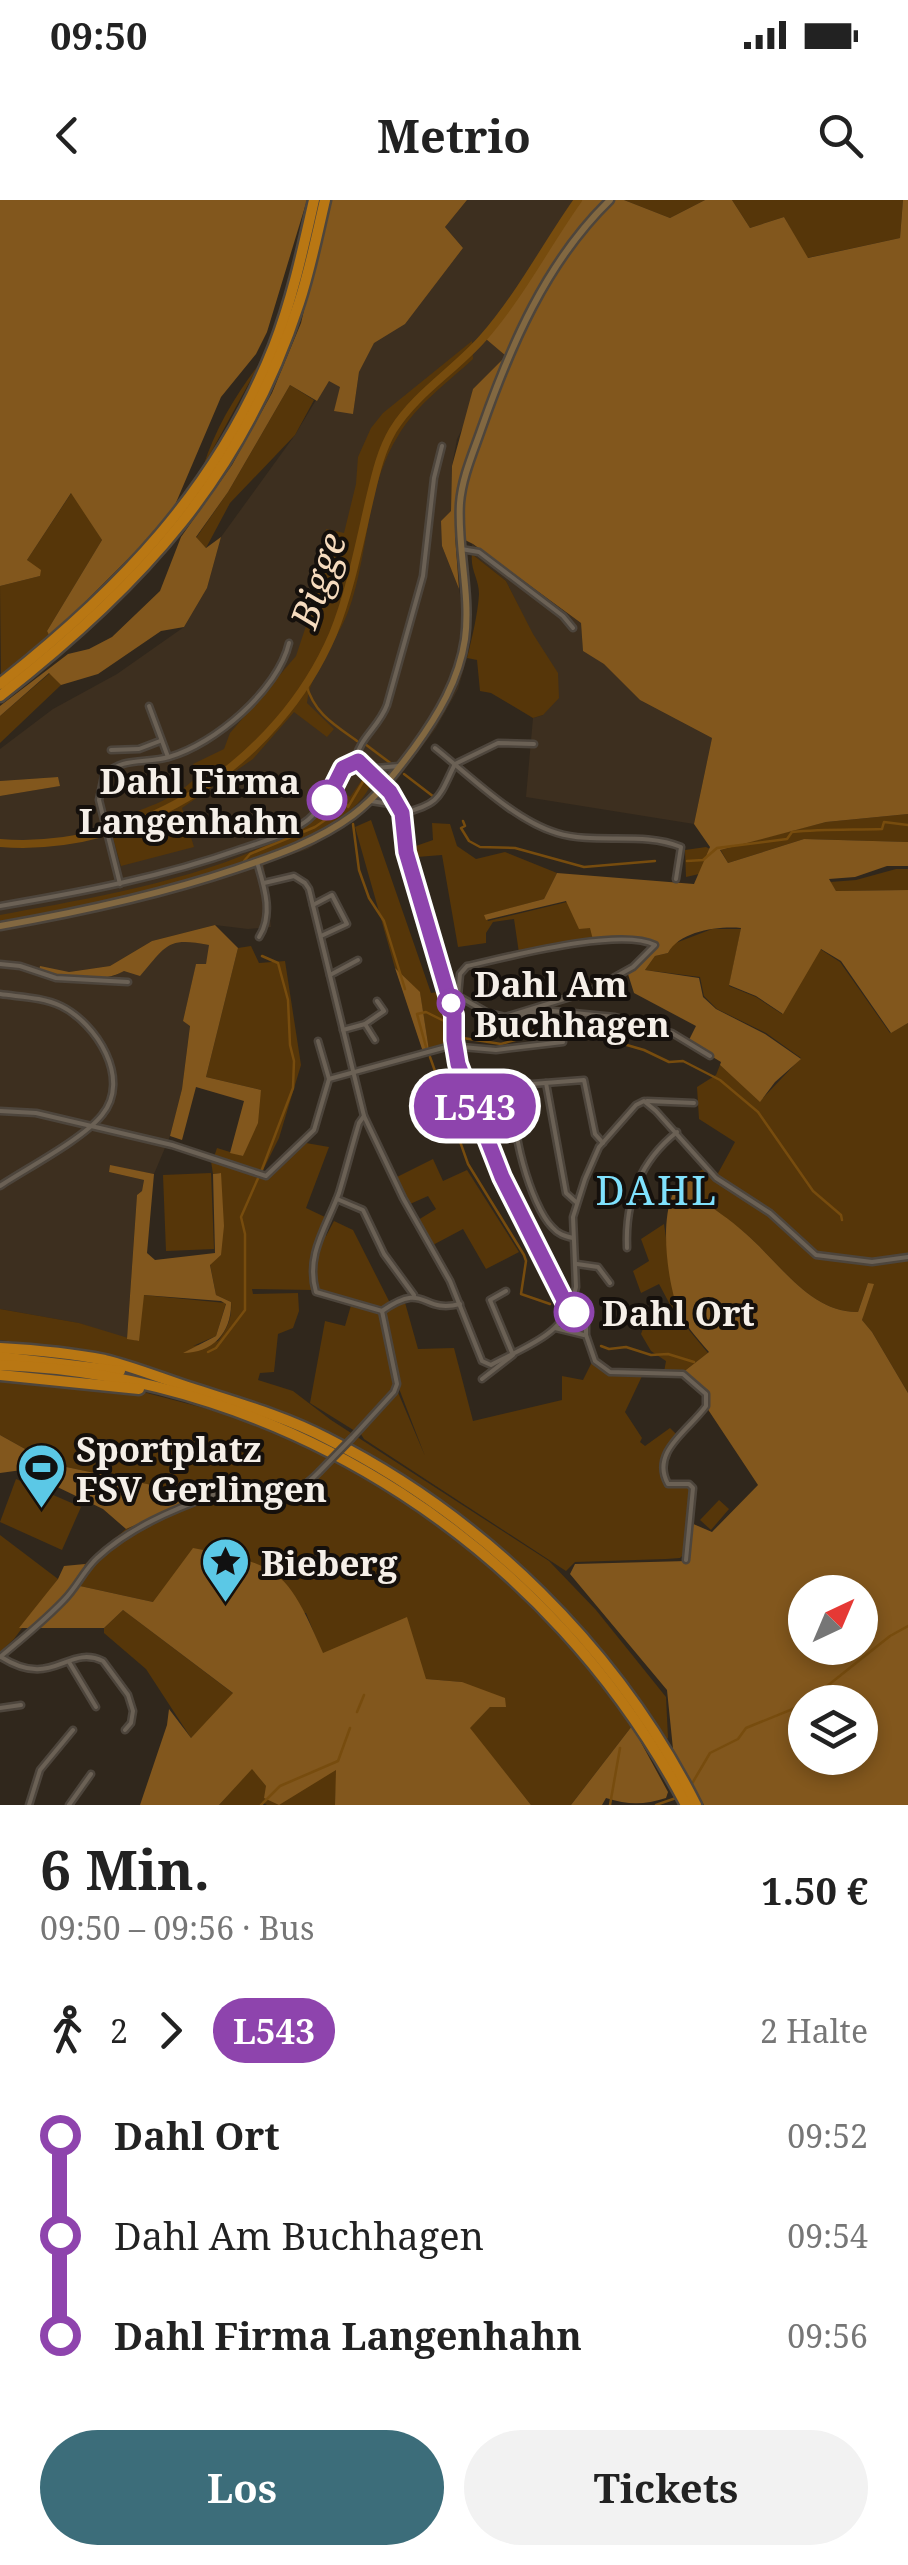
<!DOCTYPE html>
<html lang="de">
<meta charset="utf-8">
<style>
:root{--surface:#fff;--page:#f2f2f2;--text:#222;--muted:#767676;--accent:#3c6d7a}
body{margin:0;font-family:"Noto Serif",serif;background:var(--page);color:var(--text);height:100vh;display:flex;flex-direction:column;font-size:38px;white-space:nowrap}
*{box-sizing:border-box;margin:0}
p{font-size:32px;color:var(--muted)}
.icon{flex:none;width:55px;height:55px;fill:none;stroke:currentColor;stroke-width:2;stroke-linecap:round;stroke-linejoin:round}
.map{position:relative;height:1605px;overflow:hidden}
.details{display:flex;flex-direction:column;background:var(--surface);flex:1}
.details>*{flex:none}
.badge{padding:0 20px;border-radius:32px;font-size:35px;line-height:65px}
.needle{width:65px;rotate:44deg}
.fabs{position:absolute;left:788px;top:1375px;display:grid;gap:20px}
.fabs a{display:grid;place-items:center;width:90px;height:90px;border-radius:50%;background:var(--surface);box-shadow:0 5px 15px #0003;font-size:50px}
.map>.badge{position:absolute;translate:-50% -50%;box-shadow:0 0 0 5px #fff}
.legs{display:flex;align-items:center;gap:15px;height:110px;padding:0 40px;font-size:32px}
.legs p{margin-inline-start:auto}
.head{display:flex;align-items:center;justify-content:space-between;height:170px;padding:0 40px}
h1{font-size:55px;font-weight:700;line-height:75px}
.primary-button{display:flex;gap:20px;margin-top:auto;padding:20px 40px}
.primary-button a{flex:1;height:115px;border-radius:60px;background:var(--accent);color:#fff;font-size:40px;font-weight:700;line-height:115px;text-align:center}
.primary-button a+a{background:var(--page);color:var(--text)}
ul{padding:0 40px;list-style:none}
li{display:flex;align-items:center;gap:35px;height:100px;font-size:38px}
li i{display:grid;place-items:center;width:15px;height:100%;margin:0 12px;background:currentColor}
li i::after{content:'';width:25px;height:25px;margin:-12px;border:8px solid;border-radius:50%;background:var(--surface)}
li p{margin-inline-start:auto}
li:first-child i{background:linear-gradient(#0000 50%,currentColor 0)}
li:last-child i{background:linear-gradient(currentColor 50%,#0000 0)}
.status{display:flex;justify-content:space-between;align-items:center;height:70px;padding:0 50px;background:var(--surface);direction:ltr}
.status svg{height:28px;fill:currentColor}
header{display:flex;justify-content:space-between;align-items:center;height:130px;padding:0 40px;background:var(--surface);font-size:45px;font-weight:700}
.map>svg:first-child{display:block}
</style>
<div class="status"><b>09:50</b><svg viewBox="0 0 49 12"><path d="M0 12V9h3v3zM5 12V6h3v6zM10 12V3h3v9zM15 12V0h3v12zM26 1h20v11H26zM47 4h2v5h-2z"/></svg></div>
<header><svg class="icon" aria-label="back" viewBox="0 0 24 24"><path d="M15 5l-7 7 7 7"/></svg>Metrio<svg class="icon" aria-label="search" viewBox="0 0 24 24"><circle cx="10" cy="10" r="6"/><path d="M15 15l6 6"/></svg></header>
<div class="map">
<svg width="908" height="1605" viewBox="0 0 908 1605">
<rect width="100%" height="100%" fill="#30271c"/>
<g fill="#3d2f1f">
<polygon points="467,0 576,0 486,138 506,156 473,189 468,217 457,239 452,266 451,311 442,346 459,389 463,411 458,454 467,458 458,489 436,528 397,580 365,612 308,649 264,664 271,727 248,729 215,725 152,741 110,766 69,772 40,766 109,779 169,743 181,740 210,745 206,765 196,765 183,821 190,825 182,889 170,936 154,974 110,966 109,972 144,980 142,991 137,995 127,1139 78,1123 0,1109 0,596 59,586 57,577 0,581 0,549 53,509 117,474 184,427 207,388 221,337 295,235 328,180 341,186 353,213 359,172 374,142 405,123 463,48 445,27"/>
<polygon points="472,344 581,423 583,451 604,463 640,500 712,538 694,624 526,597 533,518 543,515 533,436 506,381 472,354"/>
</g>
<g fill="#563609">
<polygon points="624,0 705,0 670,18"/>
<polygon points="732,0 903,0 900,38 807,58 784,17 750,28"/>
<path d="M 472,141 L 473,159 C 447,183 416,205 398,236 C 365,288 369,356 348,412 C 336,443 311,469 307,503 L 334,529 L 327,537 L 294,512 L 253,559 L 182,608 L 194,647 L 121,666 L 108,621 C 140,610 175,601 198,575 L 193,564 L 224,549 L 230,533 L 296,456 L 314,402 L 326,329 L 344,333 L 356,284 L 358,257 L 371,228 L 383,213 Z"/>
<path d="M 260,163 L 203,267 C 216,227 235,196 260,163 Z"/>
<polygon points="290,185 314,200 295,235 230,303 206,348 196,338 228,292"/>
<polygon points="72,292 102,340 47,431 50,437 1,476 0,386 40,376 27,360"/>
<path d="M 472,354 L 506,381 L 533,434 L 558,473 L 559,498 L 543,515 L 533,518 L 491,493 L 480,491 L 477,460 L 467,458 C 472,438 478,413 479,394 C 479,379 470,370 472,354 Z"/>
<polygon points="50,473 61,485 0,543 0,516"/>
<path d="M 366,574 L 372,581 C 346,660 77,707 0,721 L 0,715 C 93,697 283,670 339,589 L 350,597 Z"/>
<polygon points="908,614 908,642 804,639 728,663 720,649 826,622"/>
<polygon points="371,620 431,793 444,791 452,825 449,844 429,850 420,793 395,768 355,627"/>
<polygon points="432,623 450,624 457,646 476,659 505,652 557,673 544,699 485,715 488,721 567,702 591,727 593,740 519,753 514,719 493,722 486,733 486,743 458,747 442,655 417,657 413,647 433,640"/>
<polygon points="706,647 710,649 708,672 686,677 685,650"/>
<polygon points="896,669 908,669 908,690 836,691 830,682 856,680"/>
<path d="M 712,729 L 741,729 L 729,786 L 756,797 L 782,814 L 820,749 L 840,762 L 890,833 L 908,823 L 908,1193 L 872,1132 L 862,1120 L 868,1083 L 858,1112 C 810,1113 778,1061 745,1033 C 729,1019 712,1008 695,995 L 698,972 L 707,967 L 716,977 L 735,942 L 699,919 L 697,887 L 716,875 L 720,865 L 760,901 L 801,858 L 766,833 L 717,809 L 704,796 L 700,777 L 645,770 L 655,756 L 668,753 L 673,744 Z"/>
<polygon points="251,746 259,763 285,761 301,865 279,938 262,972 214,957 217,948 243,956 261,890 206,877 238,748"/>
<path d="M 306,943 L 329,947 L 306,1008 L 327,1018 L 322,1035 L 326,1036 L 334,1021 L 353,1030 L 390,1103 L 381,1112 L 396,1184 L 355,1231 L 310,1203 L 325,1121 L 345,1126 L 352,1102 L 317,1091 L 312,1064 L 313,1090 L 252,1089 L 253,1094 L 298,1093 L 299,1111 L 293,1128 L 278,1134 L 274,1172 L 260,1173 L 258,1180 L 293,1191 L 331,1220 L 549,1361 L 596,1410 L 666,1497 L 668,1538 L 666,1540 L 575,1422 L 517,1363 L 436,1299 L 307,1224 L 240,1198 L 131,1165 L 110,1155 L 0,1140 L 0,1109 L 79,1123 L 138,1141 L 143,1095 L 226,1103 L 216,1136 L 193,1146 L 218,1141 C 228,1127 232,1119 231,1102 L 216,1095 L 210,1064 L 221,1055 L 220,973 L 213,974 L 211,961 L 266,979 Z"/>
<polygon points="433,959 443,981 467,970 519,1052 486,1069 463,1029 431,1046 418,1020 436,1009 428,996 410,1004 397,977"/>
<polygon points="211,973 214,1049 166,1051 163,975"/>
<polygon points="664,1024 677,1112 687,1126 682,1126 688,1129 708,1153 682,1173 664,1172 666,1161 651,1151 641,1134 647,1118 661,1110 667,1116 674,1112 659,1084 641,1093 633,1071 649,1061 641,1039"/>
<path d="M 404,1099 L 418,1149 L 454,1148 L 473,1221 L 562,1200 L 562,1176 L 583,1180 L 592,1162 L 609,1173 L 643,1174 L 625,1212 L 642,1238 L 640,1242 L 645,1246 L 670,1228 L 678,1236 C 662,1252 662,1266 664,1286 L 675,1284 L 692,1288 L 684,1354 L 680,1358 L 666,1359 L 575,1362 L 566,1371 L 364,1239 L 359,1231 L 397,1190 L 425,1256 L 398,1186 L 383,1112 Z"/>
<polygon points="0,1180 143,1192 227,1214 305,1244 401,1297 483,1356 592,1467 632,1526 571,1605 531,1605 469,1528 490,1507 462,1482 426,1479 322,1453 306,1413 153,1402 80,1386 85,1364 126,1329 202,1296 52,1264 0,1235"/>
<polygon points="16,1279 81,1307 62,1350 0,1322"/>
<polygon points="719,1300 729,1309 711,1330 700,1320"/>
<polygon points="0,1335 58,1379 14,1439 0,1452"/>
<polygon points="123,1410 234,1494 191,1538 146,1469 104,1433 104,1428"/>
<polygon points="252,1568 266,1586 337,1569 335,1605 267,1605 262,1602 260,1605 219,1605"/>
</g>
<g fill="#82571d" fill-rule="evenodd">
<polygon points="0,0 307,0 267,132 256,154 221,197 175,305 156,331 50,437 47,431 102,340 71,293 27,360 41,370 40,376 0,386"/>
<polygon points="330,0 467,0 445,27 463,48 405,124 374,143 359,172 353,214 334,211 340,187 329,181 317,201 290,185 228,292 196,337 206,348 221,337 207,388 184,427 161,431 98,474 61,485 49,473 0,516 0,506 68,454 89,449 112,437 160,391 181,337 232,265 272,193 301,123"/>
<path d="M 576,0 L 624,0 L 670,18 L 705,0 L 732,0 L 750,28 L 784,17 L 808,58 L 900,38 L 903,0 L 908,0 L 908,614 L 826,622 L 720,650 L 728,663 L 804,639 L 908,642 L 908,666 L 887,666 L 855,677 L 829,679 L 836,691 L 908,690 L 908,823 L 891,833 L 841,761 L 821,749 L 783,814 L 756,796 L 729,785 L 741,728 C 718,726 680,731 668,753 L 655,756 L 645,770 L 699,778 L 703,797 L 716,809 L 765,834 L 801,859 L 775,882 L 760,902 L 720,865 L 721,862 L 688,842 L 696,826 L 634,793 L 627,771 L 655,745 L 623,738 L 593,740 L 590,728 L 579,729 L 566,701 L 486,720 L 484,715 L 544,699 L 557,673 L 694,684 L 710,647 L 694,624 L 712,538 L 640,500 L 604,464 L 583,451 L 581,423 L 473,344 L 455,335 L 459,389 L 442,346 L 441,321 L 451,311 L 452,266 L 473,189 L 506,156 L 486,139 Z"/>
<polygon points="58,577 60,586 0,596 0,581"/>
<path d="M 215,725 L 238,748 L 206,877 L 261,890 L 258,923 L 243,956 L 230,953 L 244,901 L 196,887 L 182,940 L 170,936 L 182,889 L 190,826 L 183,821 L 196,764 L 206,764 L 209,745 C 167,737 167,745 140,776 L 124,771 C 98,785 66,777 39,771 L 40,766 L 69,772 L 110,766 L 152,741 Z"/>
<polygon points="395,768 420,792 429,850 422,849"/>
<path d="M 110,965 L 154,974 L 147,1053 L 155,1060 L 215,1053 L 213,974 L 221,973 L 224,1026 L 221,1055 L 210,1065 L 216,1095 L 231,1102 C 232,1132 213,1153 183,1153 L 216,1136 L 226,1104 L 221,1101 L 144,1095 L 139,1141 L 127,1139 L 137,995 L 142,991 L 144,980 L 109,972 Z"/>
<path d="M 698,972 L 695,995 C 712,1008 730,1019 745,1033 C 778,1061 810,1113 858,1112 L 868,1083 L 874,1084 L 862,1120 L 872,1132 L 908,1193 L 908,1605 L 704,1605 L 673,1549 L 667,1490 L 570,1374 L 575,1364 L 687,1361 L 691,1323 L 712,1332 L 758,1285 L 707,1208 L 707,1193 L 682,1173 L 709,1152 C 698,1139 683,1123 677,1107 C 666,1075 652,980 698,972 ZM 805,1392 L 860,1392 L 860,1448 L 805,1448 ZM 805,1502 L 860,1502 L 860,1558 L 805,1558 Z"/>
<polygon points="0,1235 52,1264 204,1296 126,1329 103,1309 22,1270 0,1273"/>
<path d="M 193,1348 C 281,1365 287,1370 323,1453 L 407,1417 L 426,1479 L 462,1482 L 505,1498 L 506,1507 L 490,1507 L 470,1528 L 531,1605 L 335,1605 L 336,1570 L 279,1605 L 264,1598 L 266,1586 L 252,1569 L 219,1605 L 140,1605 L 167,1525 L 169,1509 L 191,1538 L 233,1493 L 123,1410 L 104,1428 L 19,1428 L 58,1379 L 64,1366 L 85,1364 L 80,1386 L 153,1402 Z"/>
<path d="M 632,1526 L 668,1592 L 666,1598 C 644,1605 628,1605 606,1598 L 602,1605 L 571,1605 Z"/>
</g>
<g fill="none" stroke-linecap="round" stroke-linejoin="round">
<g stroke="#774c0e" stroke-width="2.5">
<path d="M 306,484 C 314,513 333,524 357,541"/>
<polyline points="365,544 393,565"/>
<polyline points="404,574 434,597"/>
<polyline points="348,607 367,575"/>
<polyline points="463,621 465,626 461,628 469,641 480,647 515,648 584,667 655,661"/>
<polyline points="353,624 359,670 369,698 384,721 405,789"/>
<polyline points="244,661 250,654 315,627 347,605"/>
<path d="M 687,661 L 703,660 L 717,648 L 787,639 L 792,632 C 823,629 854,630 882,629 L 884,622 L 908,625"/>
<polyline points="524,832 542,830"/>
<polyline points="566,832 596,836 644,850 669,862 683,861 720,880 758,912 813,991 841,1015 842,1020"/>
<polyline points="463,838 501,844 515,840"/>
<polyline points="426,847 417,814 426,812 444,821"/>
<polyline points="430,857 468,964 524,1055 526,1061 521,1094 550,1104"/>
<polyline points="261,972 293,888 294,861 290,845 288,800 278,763 262,756"/>
<polyline points="601,1146 609,1149 626,1147 651,1155 668,1154 694,1162"/>
<polyline points="208,1152 216,1148 245,1110 245,1034 241,1017 259,976"/>
<polyline points="807,1502 890,1436 908,1426"/>
<polyline points="357,1512 364,1495"/>
<polyline points="690,1587 710,1553 738,1539 746,1528 805,1504"/>
<polyline points="261,1605 280,1586 338,1561 350,1528"/>
<polyline points="610,1605 620,1548"/>
<polyline points="656,1605 676,1598"/>
</g>
<path stroke="#774c0e" stroke-width="8" d="M 0,643 C 140,654 278,562 333,434 C 350,392 359,345 369,302 C 375,277 380,252 393,230 C 416,193 455,170 483,138 C 520,96 546,45 578,0"/>
<defs>
<g id="minor">
<polyline points="461,349 479,352 563,416 573,428"/>
<polyline points="149,506 168,557"/>
<path d="M 435,548 C 469,575 515,621 557,633 C 596,645 642,631 681,647 L 676,679"/>
<polyline points="111,550 139,549 160,541"/>
<path d="M 355,561 C 359,538 379,527 387,505 L 423,376 L 434,278 L 442,246"/>
<polyline points="455,564 498,543 534,544"/>
<polyline points="366,566 400,609"/>
<path d="M 376,568 L 389,581 L 399,598 L 406,653 L 450,798 L 459,864 L 524,1024 L 565,1102 L 586,1125 L 586,1135 L 595,1161 L 610,1172 L 683,1174 L 706,1194 L 706,1206 C 689,1230 650,1252 668,1284 L 689,1284 L 693,1288 L 686,1360"/>
<polyline points="371,601 396,605"/>
<path d="M 403,613 C 441,604 439,596 455,564"/>
<path d="M 257,662 C 264,686 274,714 259,737"/>
<path d="M 264,683 L 294,676 L 305,683 L 309,689 L 364,916 L 403,998 L 450,1081 L 482,1161 L 491,1165 C 512,1153 566,1133 566,1107"/>
<path d="M 120,684 L 99,600 L 104,576 C 122,556 145,564 169,557 C 215,544 278,490 289,443"/>
<polyline points="313,705 332,695 347,724 321,736"/>
<path d="M 0,706 C 82,692 162,677 241,649 C 262,642 287,635 305,622 C 328,606 329,576 351,562 L 376,568 L 399,566"/>
<polyline points="0,764 20,766 56,778 128,782"/>
<polyline points="330,775 358,760"/>
<path d="M 0,794 C 20,797 42,797 61,806 C 96,823 132,879 102,915 C 83,939 27,968 0,986"/>
<path d="M 450,798 L 458,796 L 460,774 L 467,766 C 508,757 620,727 655,745 L 633,767 L 590,791 L 505,817 L 488,813 L 458,796"/>
<polyline points="509,818 543,810 615,817 672,833 710,856"/>
<polyline points="365,824 375,840"/>
<polyline points="343,830 365,824 384,811 377,801"/>
<polyline points="318,841 329,879"/>
<polyline points="546,883 566,993 576,1002"/>
<polyline points="647,901 694,903"/>
<polyline points="0,911 36,913 172,945 266,976 314,930 329,879 450,846 496,850 563,842"/>
<path d="M 364,916 L 359,923 C 352,946 346,970 339,993 C 327,1026 305,1055 316,1092 L 382,1111"/>
<polyline points="337,999 363,1010 384,1054 414,1095"/>
<path d="M 573,1038 C 564,1036 558,1034 552,1027 C 531,1006 508,924 516,896 L 532,884 L 584,880 L 595,934 L 603,943"/>
<path d="M 627,1048 C 625,1001 640,961 677,932"/>
<polyline points="577,1064 598,1067 610,1083"/>
<polyline points="565,1102 574,1095 576,1087 573,1017 585,979 599,947 636,905 644,901 656,911 716,978 770,1013 816,1055 872,1062 908,1057"/>
<path d="M 382,1111 C 427,1080 420,1114 460,1104"/>
<polyline points="555,1128 584,1135"/>
<polyline points="482,1179 513,1155 490,1100 506,1091"/>
<polyline points="352,1238 394,1192 397,1184 382,1111"/>
<path d="M 0,1457 C 22,1439 44,1421 64,1400 C 77,1387 84,1370 97,1358 C 129,1328 172,1310 213,1295 C 259,1278 271,1321 319,1272"/>
<path d="M 1,1457 C 53,1490 67,1444 103,1461 L 128,1495 L 133,1511 L 131,1523 L 125,1530"/>
<polyline points="69,1462 96,1507"/>
<polyline points="0,1508 21,1505"/>
<polyline points="29,1605 40,1570 73,1530"/>
<polyline points="69,1605 91,1574"/>
</g>
<path id="secondary" d="M 0,726 C 80,712 159,695 236,669 C 277,655 318,641 353,615 C 377,597 396,572 414,548 C 438,515 459,480 465,439 C 471,394 457,348 460,303 C 462,278 473,253 481,230 C 510,147 546,62 610,0"/>
<g id="motorway">
<path d="M 0,484 C 119,390 217,290 274,146 C 292,100 303,49 314,0"/>
<path d="M 0,496 C 140,387 243,276 299,103 C 310,70 317,34 325,0"/>
<path d="M 0,1148 C 35,1150 70,1153 105,1160 C 134,1167 163,1179 191,1188 C 237,1203 284,1216 326,1238 C 483,1317 617,1448 696,1605"/>
<polyline points="0,1157 120,1171"/>
<path d="M 0,1165 C 289,1175 553,1351 686,1605"/>
<polyline points="0,1175 139,1189"/>
</g>
</defs>
<use href="#minor" stroke="#4d453c" stroke-width="9"/>
<use href="#secondary" stroke="#4d453c" stroke-width="11"/>
<use href="#motorway" stroke="#4d453c" stroke-width="15"/>
<use href="#minor" stroke="#6b6155" stroke-width="4"/>
<use href="#secondary" stroke="#826841" stroke-width="6"/>
<use href="#motorway" stroke="#b97713" stroke-width="10"/>
<defs>
<polyline id="minor-bridge" points="319,1272 352,1238"/>
</defs>
<use href="#minor-bridge" stroke="#4d453c" stroke-width="9" stroke-linecap="butt"/>
<use href="#minor-bridge" stroke="#6b6155" stroke-width="4"/>
</g>
<g fill="none" stroke-linecap="round" stroke-linejoin="round">
<defs>
<polyline id="line-1" points="327,600 343,568 358,561 390,592 402,613 406,652 454,815 454,840 458,864 502,977 565,1102 574,1112"/>
</defs>
<use href="#line-1" stroke="#fff" stroke-width="22"/>
<use href="#line-1" stroke="#8e44ad" stroke-width="15"/>
</g>
<defs>
<symbol id="stadium-pin" viewBox="-11 -11 22 30"><path d="M0 17L-7.5 6A9.5 9.5 0 1 1 7.5 6Z" fill="#5bc8e6" stroke="#15100c"/><path d="M0-5a6.5 5 0 1 0 0 10a6.5 5 0 1 0 0-10ZM-3.5-1.8h7v3.6h-7Z" fill="#111"/></symbol>
<symbol id="sight-pin" viewBox="-11 -11 22 30"><path d="M0 17L-7.5 6A9.5 9.5 0 1 1 7.5 6Z" fill="#5bc8e6" stroke="#15100c"/><path d="M0-6L1.8-2.2L6-1.7L2.9 1.2L3.7 5.4L0 3.3L-3.7 5.4L-2.9 1.2L-6-1.7L-1.8-2.2Z" fill="#111"/></symbol>
</defs>
<g fill-rule="evenodd">
<use href="#stadium-pin" x="14" y="1240" width="55" height="75"/>
<use href="#sight-pin" x="198" y="1334" width="55" height="75"/>
</g>
<g fill="#fff" stroke="#8e44ad" stroke-width="5">
<circle cx="327" cy="600" r="18"/>
<circle cx="451" cy="803" r="12"/>
<circle cx="574" cy="1112" r="18"/>
</g>
<g text-anchor="middle" dominant-baseline="central" stroke-width="8" stroke-linejoin="round" paint-order="stroke">
<g font-size="35" font-weight="bold" fill="#f5efe8" stroke="#15100c" text-anchor="start">
<text x="300" y="580" text-anchor="end">Dahl Firma<tspan x="300" dy="40">Langenhahn</tspan></text>
<text x="474" y="783">Dahl Am<tspan x="474" dy="40">Buchhagen</tspan></text>
<text x="602" y="1112">Dahl Ort</text>
</g>
<g font-size="35" font-weight="bold" fill="#f5efe8" stroke="#15100c" text-anchor="start">
<text x="76" y="1248">Sportplatz<tspan x="76" dy="40">FSV Gerlingen</tspan></text>
<text x="261" y="1362">Bieberg</text>
</g>
<g font-size="38" font-style="italic" fill="#f6dbbe" stroke="#15100c">
<text transform="translate(317 380) rotate(-71)">Bigge</text>
</g>
<g font-size="40" letter-spacing="2.5" fill="#7fe1fd" stroke="#15100c">
<text x="657" y="989">DAHL</text>
</g>
</g>
</svg>
<div class="fabs">
<a><svg class="needle" viewBox="-14 -14 28 28"><path d="M0-13l5 13h-10z" fill="#e53935"/><path d="M0 13l5-13h-10z" fill="#767676"/></svg></a>
<a><svg class="icon" aria-label="layers" viewBox="0 0 24 24"><path d="M12 4l9 5-9 5-9-5zM3 14l9 5 9-5"/></svg></a>
</div>
<b class="badge" style="left:475px;top:906px;background:#8e44ad;color:#fff">L543</b>
</div>
<section class="details">
<div class="head"><div><h1>6 Min.</h1><p>09:50 – 09:56 · Bus</p></div><b>1.50 €</b></div>
<div class="legs"><svg class="icon" aria-label="walk" viewBox="0 0 24 24"><circle cx="13" cy="4" r="2"/><path d="M13 8l-2 6 4 7M11 14l-3 7M7 12l3-4h3l4 4"/></svg>2<svg class="icon" aria-label="forward" viewBox="0 0 24 24"><path d="M9 5l7 7-7 7"/></svg><b class="badge" style="background:#8e44ad;color:#fff">L543</b><p>2 Halte</p></div>
<ul>
<li><i style="color:#8e44ad"></i><b>Dahl Ort</b><p>09:52</p></li>
<li><i style="color:#8e44ad"></i><span>Dahl Am Buchhagen</span><p>09:54</p></li>
<li><i style="color:#8e44ad"></i><b>Dahl Firma Langenhahn</b><p>09:56</p></li>
</ul>
<div class="primary-button"><a>Los</a><a>Tickets</a></div>
</section>
